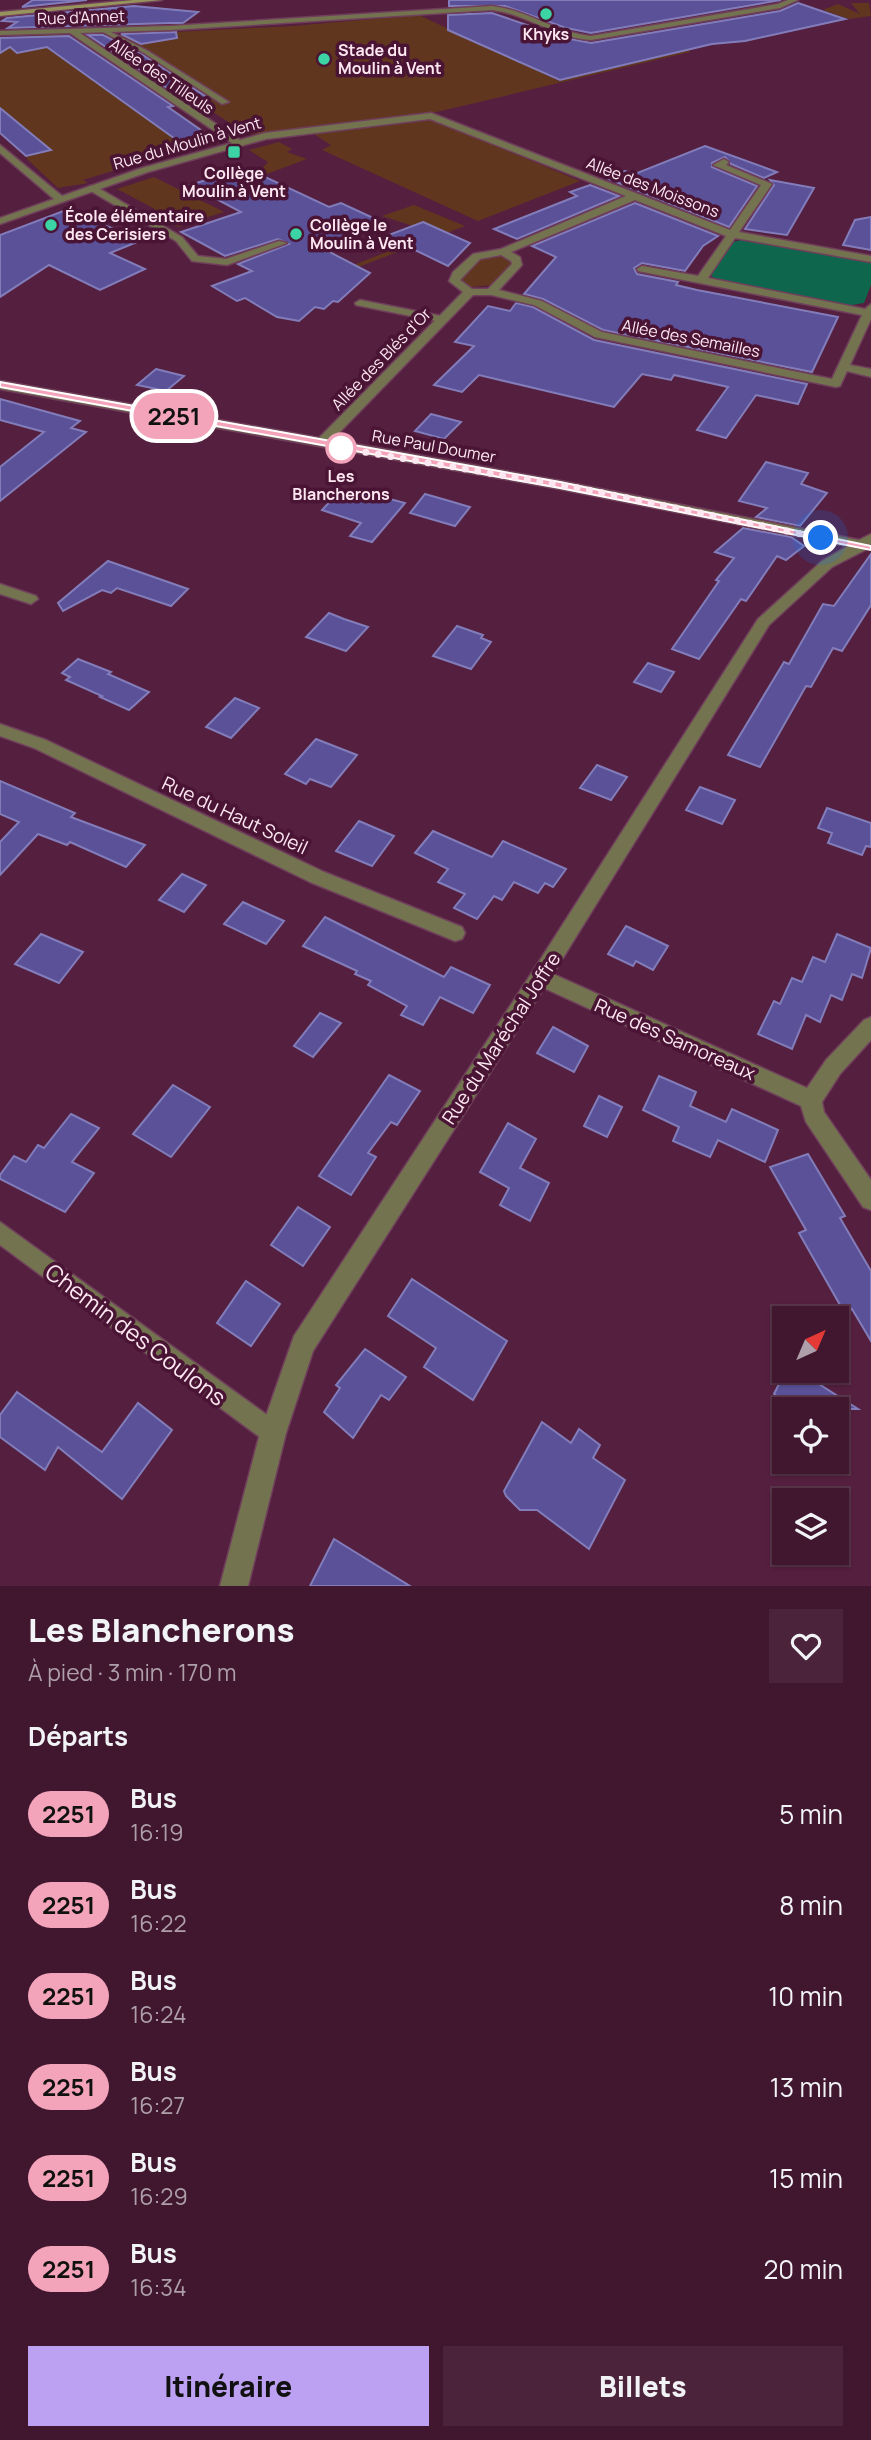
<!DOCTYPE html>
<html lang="fr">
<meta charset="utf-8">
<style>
:root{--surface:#40172f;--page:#4b243b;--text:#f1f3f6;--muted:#ae9faa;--line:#59364b;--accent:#bca0f2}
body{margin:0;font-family:Manrope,sans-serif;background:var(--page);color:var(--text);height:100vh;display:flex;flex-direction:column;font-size:26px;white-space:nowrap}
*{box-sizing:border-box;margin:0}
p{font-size:23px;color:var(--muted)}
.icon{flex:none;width:38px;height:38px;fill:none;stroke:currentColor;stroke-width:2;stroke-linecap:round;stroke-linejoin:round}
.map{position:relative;height:1586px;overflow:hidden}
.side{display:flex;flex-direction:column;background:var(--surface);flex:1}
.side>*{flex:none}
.badge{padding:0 14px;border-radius:23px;font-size:24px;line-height:46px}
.needle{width:46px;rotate:44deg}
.controls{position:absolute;left:772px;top:1306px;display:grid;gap:14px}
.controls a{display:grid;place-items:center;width:77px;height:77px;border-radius:0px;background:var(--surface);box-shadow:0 2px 5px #0004,0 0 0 2px var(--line);font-size:35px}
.you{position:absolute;width:35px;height:35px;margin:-18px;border:5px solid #fff;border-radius:50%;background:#1a73e8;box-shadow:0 0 0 10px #1a73e833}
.map>.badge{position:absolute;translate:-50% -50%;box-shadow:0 0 0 4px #fff}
h2{padding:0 28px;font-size:26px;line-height:63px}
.round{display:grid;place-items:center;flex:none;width:74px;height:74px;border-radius:0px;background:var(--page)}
.head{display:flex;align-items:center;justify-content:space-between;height:119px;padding:0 28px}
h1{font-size:33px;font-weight:800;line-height:52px}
.action{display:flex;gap:14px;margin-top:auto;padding:14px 28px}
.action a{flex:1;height:80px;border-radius:0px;background:var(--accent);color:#111;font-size:28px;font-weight:800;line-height:80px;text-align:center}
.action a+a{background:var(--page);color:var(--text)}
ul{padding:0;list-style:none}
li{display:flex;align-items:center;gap:21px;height:91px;padding:0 28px}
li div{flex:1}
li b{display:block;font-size:26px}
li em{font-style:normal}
li .badge{min-width:77px;font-weight:700;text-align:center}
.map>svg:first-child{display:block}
</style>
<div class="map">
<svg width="871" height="1586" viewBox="0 0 871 1586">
<rect width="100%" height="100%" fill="#551f3f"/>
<g fill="#61361f">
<polygon points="851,3 869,3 871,16 849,19 823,10 838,4 860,14"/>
<path d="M 419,15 L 559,81 L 677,53 L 634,35 C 649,28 679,36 690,52 L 424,115 L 248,135 L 98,36 L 292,26 Z"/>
<polygon points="34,34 61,34 221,142 208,147 201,144 83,180 88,183 58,188 27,159 26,156 46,146 0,108 0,38 32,37"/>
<polygon points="434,120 580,181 478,221 322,150 331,145 314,134"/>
<polygon points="279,142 292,149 287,152 307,159 264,175 259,172 268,162 249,150"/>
<polygon points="154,177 224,212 178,227 150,212 155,209 117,189"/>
<polygon points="414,205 465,226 283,296 271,280 238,263 287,246 351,266 389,251 379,245 439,230 423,222 413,226 382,216"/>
<path d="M 493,255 L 506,257 L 512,263 L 492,285 L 471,287 L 460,282 C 464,267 479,258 493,255 Z"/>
</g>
<polygon fill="#0e674d" points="746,239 871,261 871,285 864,303 846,306 714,279 711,275 733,242"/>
<g fill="#5a5198" stroke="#827dba" stroke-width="2">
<polygon points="33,0 87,0 22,7"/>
<polygon points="449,0 781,0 591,33 566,28 505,6 449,6"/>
<polygon points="798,3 845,19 745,41 712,44 560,80 448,30 448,15 492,13 565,38 591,43 780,11"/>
<polygon points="134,6 198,12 183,23 170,23 8,28 17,22 2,21 7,18"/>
<polygon points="176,32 177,38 141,44 121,34"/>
<polygon points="88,35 103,35 143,55 208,98 188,102"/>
<polygon points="69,36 173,106 168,107 208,135 178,141 47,47 17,53 10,47 0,53 0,38"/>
<polygon points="0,108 51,150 26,156 0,133"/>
<polygon points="705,146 777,172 764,178 731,164 725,157 712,163 712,167 757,186 729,227 606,178 625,171 635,174"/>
<polygon points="228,173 243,180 261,175 329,207 341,203 382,222 318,246 370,273 338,302 333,301 324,309 315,307 299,321 277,317 245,298 237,301 212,286 252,271 238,264 289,244 278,239 225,256 181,232 241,212 190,185"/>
<polygon points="770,180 814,188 787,235 745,229 774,185"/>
<polygon points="590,185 619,196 517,239 494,229 577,196 570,192"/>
<polygon points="635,203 718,236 703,246 685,271 642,263 634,268 637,274 678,282 676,285 697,290 838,317 812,372 603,330 543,299 524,294 556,257 532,246"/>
<polygon points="66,210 142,240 110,253 145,269 100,290 49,265 0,297 0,235"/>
<polygon points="871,217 871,250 843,245 855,220"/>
<polygon points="423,222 470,243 448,266 386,236"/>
<polygon points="516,303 533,307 594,340 807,384 798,404 756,395 726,438 697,430 728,387 674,375 671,380 642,374 614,407 479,375 462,392 434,385 474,346 455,342 488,306 510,311"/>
<polygon points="156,369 184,376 166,391 137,385"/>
<polygon points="0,399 80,421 71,428 86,432 0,501 0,467 44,432 0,420"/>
<polygon points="431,414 461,422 444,439 415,431"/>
<polygon points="766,462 808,473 801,484 827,493 800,526 756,517 767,508 739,501"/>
<polygon points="341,490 353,493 357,490 405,503 372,542 350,536 361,523 322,510"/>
<polygon points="425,494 446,500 470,507 455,526 410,513"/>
<polygon points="743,528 791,537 804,546 786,560 777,556 746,601 741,599 699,659 672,649 719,581 716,580 734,558 715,552"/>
<polygon points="871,554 871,605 842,651 833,648 811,687 806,686 760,767 728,755 784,662 789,664 823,604 834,606"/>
<polygon points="108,561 188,589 171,606 117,588 111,593 102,590 63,611 58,603"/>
<polygon points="329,613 344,619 368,627 346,651 306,637"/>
<polygon points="457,626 483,635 481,638 491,642 471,669 433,656"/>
<polygon points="78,659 111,672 108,674 149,692 129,710 100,697 102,696 66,680 70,677 62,673"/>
<polygon points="648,663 674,672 661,692 634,682"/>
<polygon points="235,698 259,708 231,738 206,727"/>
<polygon points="316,739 357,755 331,787 310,779 306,784 285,774"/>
<polygon points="597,765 627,777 611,800 580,788"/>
<polygon points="0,781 75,813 71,817 145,845 126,867 70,842 67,845 38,834 0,875 0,842 19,822 0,814"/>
<polygon points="700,787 735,800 722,824 686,810"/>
<polygon points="827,808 871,823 871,847 866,846 862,855 828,843 832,833 818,828"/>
<polygon points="359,821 394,836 372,866 336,851"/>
<polygon points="433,831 492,857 503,841 566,869 553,887 545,883 538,893 514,882 502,900 494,896 477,919 454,908 465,894 438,882 448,869 415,853"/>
<polygon points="182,874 206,885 184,912 159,900"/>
<polygon points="243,902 284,921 266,944 224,924"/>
<polygon points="325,917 444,977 451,967 490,985 473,1013 440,997 423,1025 401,1015 407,1006 368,985 371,981 355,974 357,971 303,946"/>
<polygon points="626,926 668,946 653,970 636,961 633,966 608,954"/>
<polygon points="41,934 83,952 59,983 15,964"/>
<polygon points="837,934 871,948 862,978 852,974 842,1000 831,995 820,1022 806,1015 792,1049 758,1034 774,1001 780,1004 792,978 802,982 813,957 825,962"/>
<polygon points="320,1013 341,1023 313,1057 294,1046"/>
<polygon points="553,1027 588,1046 574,1072 537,1053"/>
<polygon points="389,1075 420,1091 397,1125 391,1122 368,1153 376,1157 351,1195 319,1176"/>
<polygon points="659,1076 696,1092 690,1106 726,1122 732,1109 778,1130 765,1162 718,1140 710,1157 673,1141 679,1127 643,1110"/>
<polygon points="173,1085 210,1107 171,1157 133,1134"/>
<polygon points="599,1096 622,1107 607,1137 584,1126"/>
<polygon points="71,1114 99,1128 72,1162 94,1173 65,1212 0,1179 0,1175 14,1156 26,1162 38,1145 44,1148"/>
<polygon points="508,1123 536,1139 520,1168 549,1183 530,1221 500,1205 509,1188 480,1172"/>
<polygon points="808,1154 845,1216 840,1218 871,1271 871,1341 852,1309 844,1312 799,1233 806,1230 770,1167"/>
<polygon points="298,1207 330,1227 303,1266 271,1245"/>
<polygon points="412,1279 507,1341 473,1400 424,1367 436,1348 388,1316"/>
<polygon points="246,1281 280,1304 251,1346 217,1323"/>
<polygon points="365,1349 406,1377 389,1400 381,1395 353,1438 324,1412 340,1388 336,1385"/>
<polygon points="786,1370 797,1370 858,1409 797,1409 774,1394"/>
<polygon points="17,1392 102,1452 138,1403 172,1430 122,1499 58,1447 45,1470 0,1437 0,1415"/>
<polygon points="542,1422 571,1443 579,1429 600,1445 593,1458 625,1480 589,1549 537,1510 520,1510 506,1496 504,1491"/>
<polygon points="334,1539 410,1586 310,1586"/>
</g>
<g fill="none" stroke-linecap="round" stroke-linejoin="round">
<defs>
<g id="lane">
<polygon points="101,29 105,29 148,51 229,102 222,104 144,53 101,31"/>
<polygon points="89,186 95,186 182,237 198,256 226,259 279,241 287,243 227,265 192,261 176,241 89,190"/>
<polygon points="360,300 441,316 446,319 441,322 356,305 355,303"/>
<polygon points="871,534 871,544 865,548 855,548 855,542"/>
<polygon points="0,1222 281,1425 285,1433 281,1441 273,1445 265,1441 0,1245"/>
</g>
<g id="street">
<path d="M 788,0 L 798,0 L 780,8 L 591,40 C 555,38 527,14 492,10 L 170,30 L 80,33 L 240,140 L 265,133 L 431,113 L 730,230 L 761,185 L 713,165 L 724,159 L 729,162 L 726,165 L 772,184 L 739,232 L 871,256 L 871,262 L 735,238 L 708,278 L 865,309 L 871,304 L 871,319 L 850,365 L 871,369 L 871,377 L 847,371 L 840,386 L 836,387 L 595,337 L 534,305 L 491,295 L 473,295 L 332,440 L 560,481 L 869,542 L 869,548 L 832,567 L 769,625 L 553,974 L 807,1088 L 826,1060 L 864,1020 L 871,1017 L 871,1040 L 840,1074 L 822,1102 L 824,1112 L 871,1180 L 871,1210 L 863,1207 L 806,1122 L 801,1106 L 544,988 L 313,1351 L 286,1433 L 248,1586 L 220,1586 L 260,1433 L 294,1336 L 533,971 L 758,619 L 822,561 L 848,546 L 560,489 L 0,389 L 0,381 L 319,438 L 463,292 L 449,281 L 453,272 L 473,254 L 501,249 L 626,196 L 430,119 L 266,139 L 148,172 L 0,224 L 0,218 L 54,199 L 0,153 L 0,145 L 62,196 L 142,168 L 232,143 L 70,33 L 0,35 L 0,31 L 170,26 L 492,6 C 527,10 556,33 591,36 L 778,4 ZM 635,200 L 726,236 L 698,276 L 642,266 L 637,269 L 638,271 L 862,315 L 832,379 L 602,332 L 542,301 L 499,290 L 522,265 L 520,257 L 511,252 ZM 501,255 L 511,261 L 512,264 L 488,289 L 472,289 L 460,280 L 480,259 Z"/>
<polygon points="0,584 36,596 38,599 31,604 0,594"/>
<polygon points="0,724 46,740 324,872 462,927 465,933 462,939 455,941 310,882 34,748 0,736"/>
</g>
<polygon id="secondary" points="134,0 162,0 0,16 0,12"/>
</defs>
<use href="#lane" stroke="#703f5b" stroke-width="3"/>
<use href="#street" stroke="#703f5b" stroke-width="3"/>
<use href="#secondary" stroke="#703f5b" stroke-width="3"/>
<use href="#lane" fill="#737350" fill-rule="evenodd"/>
<use href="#street" fill="#737350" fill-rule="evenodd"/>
<use href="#secondary" fill="#96945c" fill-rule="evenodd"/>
</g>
<polygon fill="#f3a4ba" stroke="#fff" stroke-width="2" points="0,382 560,482 871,546 871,550 560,488 0,387"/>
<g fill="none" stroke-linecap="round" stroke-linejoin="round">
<polyline stroke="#fde7f1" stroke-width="7" stroke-dasharray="0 12.6" points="341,448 584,489 821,538"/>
</g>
<g fill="#3cd4a4" stroke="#4a1435" stroke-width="2.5">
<circle cx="546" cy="14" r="7"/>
<circle cx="324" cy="59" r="7"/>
<rect x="227" y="145" width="14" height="14" rx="3.5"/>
<circle cx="51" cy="225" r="7"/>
<circle cx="296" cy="234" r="7"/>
</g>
<circle fill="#fff" stroke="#f3a4ba" stroke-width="3.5" cx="341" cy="448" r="14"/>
<g text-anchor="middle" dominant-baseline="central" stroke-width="7" stroke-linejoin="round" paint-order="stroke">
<g font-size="16" fill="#fde7f1" stroke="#4a1435">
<text transform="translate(81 17) rotate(-2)">Rue d'Annet</text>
<text transform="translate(162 76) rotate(34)">Allée des Tilleuls</text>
<text transform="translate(187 143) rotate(-16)">Rue du Moulin à Vent</text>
<text transform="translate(653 187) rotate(21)">Allée des Moissons</text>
<text transform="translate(691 338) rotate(11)">Allée des Semailles</text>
<text transform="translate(381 359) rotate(-46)">Allée des Blés d'Or</text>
<text transform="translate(434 446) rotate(10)">Rue Paul Doumer</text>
</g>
<g font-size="16" font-weight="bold" fill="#fde7f1" stroke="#4a1435" text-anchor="start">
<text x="546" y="34" text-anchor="middle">Khyks</text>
<text x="338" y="50">Stade du<tspan x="338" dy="18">Moulin à Vent</tspan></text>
<text x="234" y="173" text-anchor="middle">Collège<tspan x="234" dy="18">Moulin à Vent</tspan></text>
<text x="65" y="216">École élémentaire<tspan x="65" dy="18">des Cerisiers</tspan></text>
<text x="310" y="225">Collège le<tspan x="310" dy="18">Moulin à Vent</tspan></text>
</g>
<g font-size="16" font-weight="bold" fill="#fde7f1" stroke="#4a1435">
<text x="341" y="476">Les<tspan x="341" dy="18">Blancherons</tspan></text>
</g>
<g font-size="19" fill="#fde7f1" stroke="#4a1435">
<text transform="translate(235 815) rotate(25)">Rue du Haut Soleil</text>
<text transform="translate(501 1038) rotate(-57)">Rue du Maréchal Joffre</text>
<text transform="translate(675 1039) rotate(24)">Rue des Samoreaux</text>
</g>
<g font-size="23" fill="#fde7f1" stroke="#4a1435">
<text transform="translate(136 1334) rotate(37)">Chemin des Coulons</text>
</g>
</g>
</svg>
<div class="controls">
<a><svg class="needle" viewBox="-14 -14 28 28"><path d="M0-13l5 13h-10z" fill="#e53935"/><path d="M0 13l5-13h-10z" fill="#ae9faa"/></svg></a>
<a><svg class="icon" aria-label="locate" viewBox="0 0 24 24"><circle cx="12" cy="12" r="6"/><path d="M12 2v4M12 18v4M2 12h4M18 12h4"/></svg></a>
<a><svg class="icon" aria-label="layers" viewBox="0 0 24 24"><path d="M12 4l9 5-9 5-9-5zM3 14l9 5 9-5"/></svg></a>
</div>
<div class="you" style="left:821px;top:538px"></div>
<b class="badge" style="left:174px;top:416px;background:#f3a4ba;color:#111">2251</b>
</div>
<section class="side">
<div class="head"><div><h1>Les Blancherons</h1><p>À pied · 3 min · 170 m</p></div><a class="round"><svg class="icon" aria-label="heart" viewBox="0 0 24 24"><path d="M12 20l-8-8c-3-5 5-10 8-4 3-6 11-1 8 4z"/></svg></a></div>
<h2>Départs</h2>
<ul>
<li><span class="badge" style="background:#f3a4ba;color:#111">2251</span><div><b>Bus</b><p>16:19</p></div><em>5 min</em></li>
<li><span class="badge" style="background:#f3a4ba;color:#111">2251</span><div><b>Bus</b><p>16:22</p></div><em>8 min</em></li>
<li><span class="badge" style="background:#f3a4ba;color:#111">2251</span><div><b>Bus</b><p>16:24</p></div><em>10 min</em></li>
<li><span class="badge" style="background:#f3a4ba;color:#111">2251</span><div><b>Bus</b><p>16:27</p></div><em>13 min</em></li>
<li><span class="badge" style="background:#f3a4ba;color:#111">2251</span><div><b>Bus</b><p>16:29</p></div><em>15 min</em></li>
<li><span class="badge" style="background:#f3a4ba;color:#111">2251</span><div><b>Bus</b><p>16:34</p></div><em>20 min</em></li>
</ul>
<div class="action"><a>Itinéraire</a><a>Billets</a></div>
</section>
